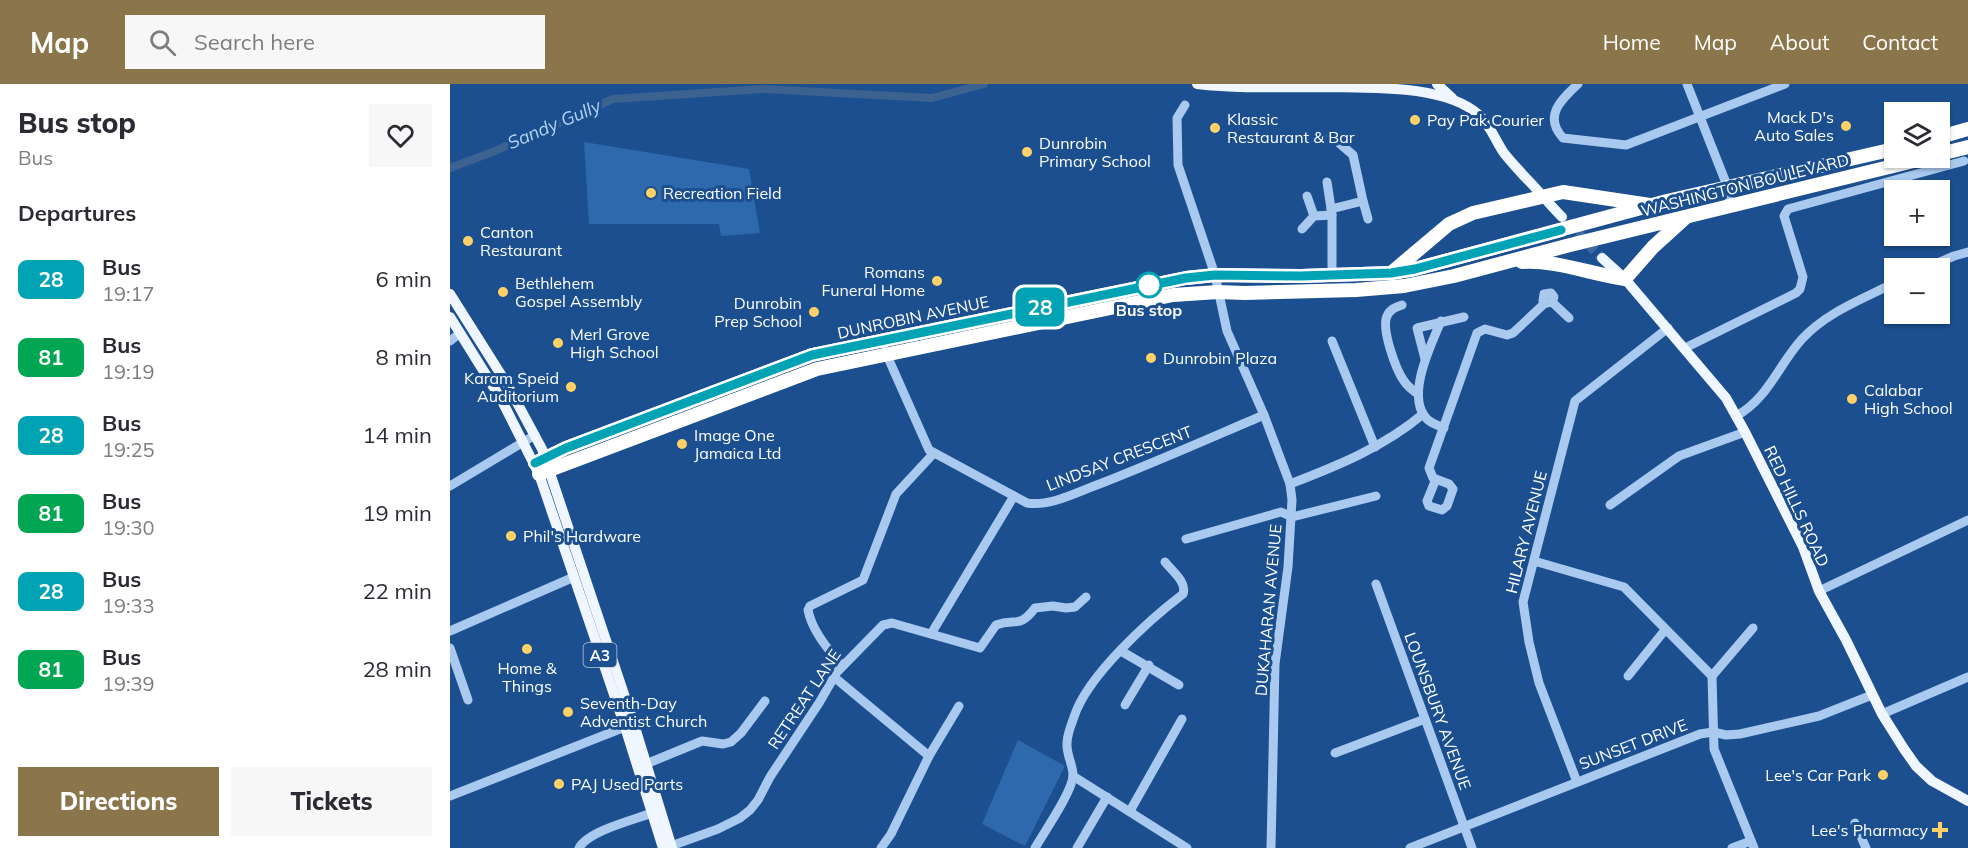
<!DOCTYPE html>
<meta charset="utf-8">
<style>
:root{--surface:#fff;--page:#f7f7f7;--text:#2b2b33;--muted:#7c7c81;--accent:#8a764a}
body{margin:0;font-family:Mulish,sans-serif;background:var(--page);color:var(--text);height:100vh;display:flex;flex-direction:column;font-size:22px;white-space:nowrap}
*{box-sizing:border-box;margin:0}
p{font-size:20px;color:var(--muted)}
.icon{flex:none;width:33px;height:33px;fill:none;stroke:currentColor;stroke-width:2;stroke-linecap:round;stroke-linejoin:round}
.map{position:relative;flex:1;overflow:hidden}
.panel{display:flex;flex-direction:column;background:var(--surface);width:450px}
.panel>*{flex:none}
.badge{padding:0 12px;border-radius:9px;font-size:21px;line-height:39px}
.fabs{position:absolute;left:1434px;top:18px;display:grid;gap:12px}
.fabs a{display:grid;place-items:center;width:66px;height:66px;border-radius:0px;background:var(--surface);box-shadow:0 2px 4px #0004;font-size:30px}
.map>.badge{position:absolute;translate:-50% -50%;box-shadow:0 0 0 3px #fff}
h2{padding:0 18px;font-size:22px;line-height:54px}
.round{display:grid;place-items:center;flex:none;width:63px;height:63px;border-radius:0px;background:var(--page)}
.summary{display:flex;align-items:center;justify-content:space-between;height:102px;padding:0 18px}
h1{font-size:28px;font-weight:800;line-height:45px}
.primary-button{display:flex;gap:12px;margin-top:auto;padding:12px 18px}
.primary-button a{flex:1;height:69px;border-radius:0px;background:var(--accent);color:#fff;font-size:24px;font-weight:800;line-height:69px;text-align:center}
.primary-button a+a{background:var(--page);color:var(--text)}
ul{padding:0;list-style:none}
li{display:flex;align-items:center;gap:18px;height:78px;padding:0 18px}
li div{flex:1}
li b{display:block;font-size:22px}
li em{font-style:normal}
li .badge{min-width:66px;font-weight:700;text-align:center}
header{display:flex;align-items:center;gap:36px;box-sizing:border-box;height:84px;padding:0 30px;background:var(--accent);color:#fff}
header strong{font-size:28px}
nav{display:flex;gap:33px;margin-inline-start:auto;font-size:21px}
.search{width:420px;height:54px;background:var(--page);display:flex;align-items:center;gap:15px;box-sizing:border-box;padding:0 21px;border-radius:0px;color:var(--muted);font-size:22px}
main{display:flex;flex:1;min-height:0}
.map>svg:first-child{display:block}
</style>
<header>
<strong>Map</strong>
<div class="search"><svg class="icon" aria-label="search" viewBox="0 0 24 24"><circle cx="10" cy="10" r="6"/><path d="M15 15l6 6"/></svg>Search here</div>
<nav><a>Home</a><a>Map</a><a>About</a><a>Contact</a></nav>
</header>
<main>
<section class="panel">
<div class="summary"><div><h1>Bus stop</h1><p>Bus</p></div><a class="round"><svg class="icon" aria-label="heart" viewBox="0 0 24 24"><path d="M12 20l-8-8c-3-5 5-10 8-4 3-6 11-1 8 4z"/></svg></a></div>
<h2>Departures</h2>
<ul>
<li><span class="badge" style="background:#00a3b4;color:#fff">28</span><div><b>Bus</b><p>19:17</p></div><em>6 min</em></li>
<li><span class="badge" style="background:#00a651;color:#fff">81</span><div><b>Bus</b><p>19:19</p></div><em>8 min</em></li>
<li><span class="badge" style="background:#00a3b4;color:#fff">28</span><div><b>Bus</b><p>19:25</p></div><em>14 min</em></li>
<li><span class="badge" style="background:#00a651;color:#fff">81</span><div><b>Bus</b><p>19:30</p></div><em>19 min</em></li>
<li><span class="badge" style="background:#00a3b4;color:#fff">28</span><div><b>Bus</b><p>19:33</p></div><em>22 min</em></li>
<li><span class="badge" style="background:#00a651;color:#fff">81</span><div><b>Bus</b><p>19:39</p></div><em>28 min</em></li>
</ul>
<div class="primary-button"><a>Directions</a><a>Tickets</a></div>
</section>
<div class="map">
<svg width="1518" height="764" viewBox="0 0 1518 764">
<rect width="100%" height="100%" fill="#1b4f8f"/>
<g fill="#2e69ad">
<polygon points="134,58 299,85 310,149 271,152 269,140 139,140"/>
<polygon points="568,656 615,682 575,762 532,740"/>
</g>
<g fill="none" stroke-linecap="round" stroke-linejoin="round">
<polyline stroke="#3c6290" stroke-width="8" points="0,84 45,67 163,15 313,5 482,14 534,0"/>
<polyline stroke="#3d69a0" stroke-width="10" stroke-dasharray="10 5" stroke-linecap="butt" points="1117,138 1152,174"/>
<g stroke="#a9c9ee" stroke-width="9">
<path d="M 1128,0 C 1111,16 1093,32 1113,54 L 1176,61 L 1335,0"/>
<polyline points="1237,0 1278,104 1280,122"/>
<polyline points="735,21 727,34 728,81 765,191 777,247 814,331 840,400 842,416 838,483 825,580 821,764"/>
<polyline points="881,52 903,71 913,117"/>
<polyline points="877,98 882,131 882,190"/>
<polyline points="857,112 864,132"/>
<polyline points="881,125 913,117 918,135"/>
<polyline points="852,145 864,132 882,131"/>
<polyline points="1476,184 1504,172 1518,168"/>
<polyline points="1102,218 1104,213 1101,209 1094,210 1093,217 1098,219 1102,218 1119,234"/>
<path d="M 952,221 C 946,223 940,225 937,232 C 931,245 946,286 954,297 C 958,303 962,306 968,310"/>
<path d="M 991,237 C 981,261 955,313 977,335 C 982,340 988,341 994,344"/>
<polyline points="0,257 10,249"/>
<polyline points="882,257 925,363"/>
<polyline points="1235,264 1346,209 1350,205 1353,193 1334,132 1338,125 1514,77"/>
<path d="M 435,267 L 479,366 L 577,419 C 601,423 629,407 652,399 C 706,378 760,354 814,331"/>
<polyline points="975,275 967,244 1014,233"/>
<path d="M 1286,332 C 1318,315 1329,280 1352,255 C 1377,228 1413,215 1444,199"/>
<polyline points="986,395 977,417 979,422 992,426 997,422 1003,405 999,400 983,394 979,384 1027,249 1035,245 1057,251 1063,249 1095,219"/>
<path d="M 840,400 C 887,382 934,363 973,330"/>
<polyline points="0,402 85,351"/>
<polyline points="1160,421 1229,372 1295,348"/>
<polyline points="736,455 831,428 842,433 926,412"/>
<polyline points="1084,477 1174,503 1262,592 1264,665 1304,764"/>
<polyline points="926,500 1022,764"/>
<polyline points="1369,507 1518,436"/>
<polyline points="0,547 124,493"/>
<polyline points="481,550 564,412"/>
<polyline points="0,564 18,616"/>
<polyline points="671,567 729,601"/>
<path d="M 392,582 C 378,565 362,547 358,526 L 360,522 L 413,496 L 446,410 L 484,369"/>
<polyline points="1178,592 1215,546"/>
<polyline points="1262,592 1303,544"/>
<polyline points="384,593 479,672"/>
<polyline points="675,621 699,581"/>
<polyline points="1432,630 1518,593"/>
<polyline points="885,669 975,635"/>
<polyline points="196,680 252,657 273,660 281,658 291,649 315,617"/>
<polyline points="623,692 737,764"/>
<polyline points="1127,698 1089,599 1079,558 1073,518 1125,317 1218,244"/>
<polyline points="0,712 175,643"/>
<polyline points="680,727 732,635"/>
<polyline points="1405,739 1416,764"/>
<path d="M 221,762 L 268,745 L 290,734 L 300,726 L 308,716 L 320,693 L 369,619 L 387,588 L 433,541 L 442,539 L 530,564 L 546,541 C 566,534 569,545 585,524 L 603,522 L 616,524 L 625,523 L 636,513"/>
<path d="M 129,764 C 138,747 183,736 202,729"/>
<polyline points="431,764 441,750 479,672 509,622"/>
<path d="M 585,764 C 594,748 623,707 623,691 C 623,681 616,670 617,659 C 617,651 621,641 624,633 C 637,592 699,536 733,510 C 737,498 723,488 715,478"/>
<polyline points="627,764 657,713"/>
<polyline points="960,764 1250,650 1263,648 1276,651 1290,650 1369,632 1422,611"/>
<polyline points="1282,764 1301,757"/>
</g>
<g stroke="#f0f6ff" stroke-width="10">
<path d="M 747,0 C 789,5 833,3 875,3 C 919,4 995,0 1029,31 C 1041,42 1045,56 1054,69 C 1060,77 1068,85 1075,93 C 1088,106 1099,120 1112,133"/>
<polyline points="987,0 1002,14"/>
<polyline points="1152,174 1175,195 1276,314 1295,348 1353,463 1369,507 1396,556 1432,630 1454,665 1466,682 1482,697 1518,717"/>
<polyline points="0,210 57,300 92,365 184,640 222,764"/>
<polyline points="0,233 51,315 89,390 175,643 213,764"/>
</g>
<g stroke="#fff" stroke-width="14">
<polyline points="1490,53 1518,45"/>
<polyline points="1490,70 1518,63"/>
<path d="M 1072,178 C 1107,176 1140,190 1175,195 L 1203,163 L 1235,134"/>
<polyline points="941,189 999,140 1023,129 1113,108 1200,121"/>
<polyline points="85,379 116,364 362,271 736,194 765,191 851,192 941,189 965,185 1217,117 1444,65"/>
<polyline points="89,390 367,285 723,211 768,208 795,209 906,206 954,202 1004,192 1120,161 1476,74"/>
</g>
</g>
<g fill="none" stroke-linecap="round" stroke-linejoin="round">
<defs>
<polyline id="line" points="85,379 116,364 362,271 736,194 765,191 851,192 941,189 965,185 1111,146"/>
</defs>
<use href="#line" stroke="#fff" stroke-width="14"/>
<use href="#line" stroke="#00a3b4" stroke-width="9"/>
</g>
<g fill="#ffd166" stroke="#1b4f8f" stroke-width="2">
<circle cx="965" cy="36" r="6"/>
<circle cx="1396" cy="42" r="6"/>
<circle cx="765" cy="44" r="6"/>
<circle cx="577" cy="68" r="6"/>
<circle cx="201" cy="109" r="6"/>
<circle cx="18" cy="157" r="6"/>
<circle cx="487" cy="197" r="6"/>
<circle cx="53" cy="208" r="6"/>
<circle cx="364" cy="228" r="6"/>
<circle cx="108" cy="259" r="6"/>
<circle cx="701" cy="274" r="6"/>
<circle cx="121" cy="303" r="6"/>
<circle cx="1402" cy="315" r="6"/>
<circle cx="232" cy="360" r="6"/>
<circle cx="61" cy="452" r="6"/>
<circle cx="77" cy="565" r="6"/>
<circle cx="118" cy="628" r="6"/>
<circle cx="1433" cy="691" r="6"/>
<circle cx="109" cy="700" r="6"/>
<path d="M1487 737h6v6h6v6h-6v6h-6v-6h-6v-6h6z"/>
</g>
<circle fill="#fff" stroke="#00a3b4" stroke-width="3" cx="699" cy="201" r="12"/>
<g text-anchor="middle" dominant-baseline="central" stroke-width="6" stroke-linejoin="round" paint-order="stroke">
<rect fill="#1b4f8f" stroke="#bbcadd" stroke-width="1.5" x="133.5" y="559" width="33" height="24" rx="4.5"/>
<g font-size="15" font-weight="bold" fill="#fff">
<text x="150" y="571">A3</text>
</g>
<g font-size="16" fill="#fff" stroke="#1b4f8f" text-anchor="start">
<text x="1384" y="33" text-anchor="end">Mack D's<tspan x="1384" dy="18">Auto Sales</tspan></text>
<text x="777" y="35">Klassic<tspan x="777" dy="18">Restaurant &amp; Bar</tspan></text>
<text x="977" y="36">Pay Pak Courier</text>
<text x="589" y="59">Dunrobin<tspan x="589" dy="18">Primary School</tspan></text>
<text x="213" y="109">Recreation Field</text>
<text x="30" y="148">Canton<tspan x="30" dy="18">Restaurant</tspan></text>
<text x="475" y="188" text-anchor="end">Romans<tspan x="475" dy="18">Funeral Home</tspan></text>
<text x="65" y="199">Bethlehem<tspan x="65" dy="18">Gospel Assembly</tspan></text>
<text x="352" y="219" text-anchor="end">Dunrobin<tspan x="352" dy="18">Prep School</tspan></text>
<text x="120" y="250">Merl Grove<tspan x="120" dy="18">High School</tspan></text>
<text x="713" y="274">Dunrobin Plaza</text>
<text x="109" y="294" text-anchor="end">Karam Speid<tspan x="109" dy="18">Auditorium</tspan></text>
<text x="1414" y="306">Calabar<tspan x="1414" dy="18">High School</tspan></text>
<text x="244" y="351">Image One<tspan x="244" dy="18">Jamaica Ltd</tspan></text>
<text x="73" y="452">Phil's Hardware</text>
<text x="77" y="584" text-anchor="middle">Home &amp;<tspan x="77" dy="18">Things</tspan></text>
<text x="130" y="619">Seventh-Day<tspan x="130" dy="18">Adventist Church</tspan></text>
<text x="1421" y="691" text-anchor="end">Lee's Car Park</text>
<text x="121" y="700">PAJ Used Parts</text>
<text x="1478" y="746" text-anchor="end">Lee's Pharmacy</text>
</g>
<g font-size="16" fill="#fff" stroke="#1b4f8f">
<text transform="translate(1295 101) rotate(-14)">WASHINGTON BOULEVARD</text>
<text transform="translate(463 233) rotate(-12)">DUNROBIN AVENUE</text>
<text transform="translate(669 374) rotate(-21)">LINDSAY CRESCENT</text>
<text transform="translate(1347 422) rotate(65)">RED HILLS ROAD</text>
<text transform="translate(1076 448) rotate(-76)">HILARY AVENUE</text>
<text transform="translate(818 526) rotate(-85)">DUKAHARAN AVENUE</text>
<text transform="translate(354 615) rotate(-56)">RETREAT LANE</text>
<text transform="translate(988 627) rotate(70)">LOUNSBURY AVENUE</text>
<text transform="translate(1183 660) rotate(-21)">SUNSET DRIVE</text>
</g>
<g font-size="16" font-weight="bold" fill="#fff" stroke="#1b4f8f">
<text x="699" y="226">Bus stop</text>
</g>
<g font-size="18" font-style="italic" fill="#b5d3f5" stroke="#1b4f8f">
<text transform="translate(104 40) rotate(-23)">Sandy Gully</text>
</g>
</g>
</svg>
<div class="fabs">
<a><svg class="icon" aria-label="layers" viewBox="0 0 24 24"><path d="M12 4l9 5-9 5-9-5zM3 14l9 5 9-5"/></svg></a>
<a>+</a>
<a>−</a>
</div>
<b class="badge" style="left:590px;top:223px;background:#00a3b4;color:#fff">28</b>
</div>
</main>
